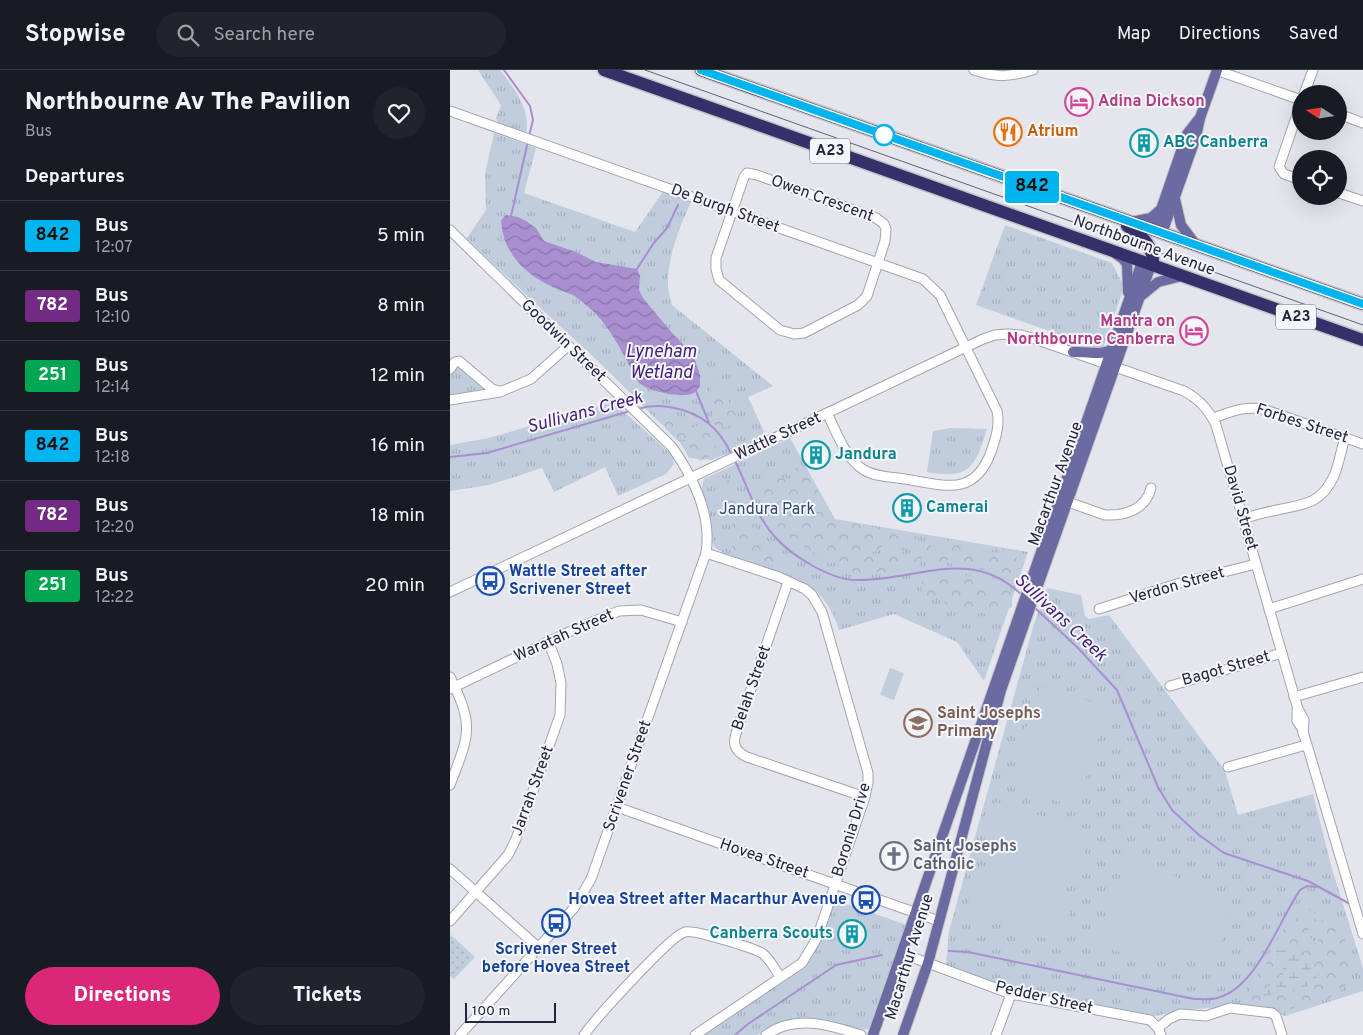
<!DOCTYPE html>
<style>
:root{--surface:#171b24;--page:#20242c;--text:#f1f3f6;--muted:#9ea1a6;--line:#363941;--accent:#db2777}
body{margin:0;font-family:Overpass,sans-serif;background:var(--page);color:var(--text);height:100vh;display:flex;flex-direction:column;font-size:19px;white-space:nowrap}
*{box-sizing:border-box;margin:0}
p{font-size:16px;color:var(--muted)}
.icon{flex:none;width:28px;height:28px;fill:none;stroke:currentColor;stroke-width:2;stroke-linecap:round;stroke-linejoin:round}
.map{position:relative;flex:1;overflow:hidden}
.sheet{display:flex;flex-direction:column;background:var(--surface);width:450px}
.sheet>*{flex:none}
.badge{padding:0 10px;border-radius:4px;font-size:18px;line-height:32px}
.needle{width:32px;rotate:282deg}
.buttons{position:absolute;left:842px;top:15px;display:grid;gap:10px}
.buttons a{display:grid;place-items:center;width:55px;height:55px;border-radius:50%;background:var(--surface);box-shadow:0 5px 20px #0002;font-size:25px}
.scale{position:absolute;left:15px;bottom:12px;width:91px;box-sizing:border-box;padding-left:5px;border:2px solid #24253f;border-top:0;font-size:14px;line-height:18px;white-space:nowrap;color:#24253f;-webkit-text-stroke:4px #f5f6fa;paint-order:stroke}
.map>.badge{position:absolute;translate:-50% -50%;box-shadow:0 0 0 2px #fff}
h2{padding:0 25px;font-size:19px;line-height:45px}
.round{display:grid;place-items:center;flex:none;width:52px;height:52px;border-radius:26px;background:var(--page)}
.overview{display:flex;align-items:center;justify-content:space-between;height:85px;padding:0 25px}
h1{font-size:24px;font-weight:800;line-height:38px}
.primary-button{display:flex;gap:10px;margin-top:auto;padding:10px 25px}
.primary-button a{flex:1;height:58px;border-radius:30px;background:var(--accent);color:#fff;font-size:20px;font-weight:800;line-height:58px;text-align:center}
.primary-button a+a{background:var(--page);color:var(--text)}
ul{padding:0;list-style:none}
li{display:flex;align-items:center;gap:15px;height:70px;padding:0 25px;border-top:1px solid var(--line)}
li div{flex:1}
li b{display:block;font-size:19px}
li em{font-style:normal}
li .badge{min-width:55px;font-weight:700;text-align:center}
header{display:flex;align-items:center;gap:30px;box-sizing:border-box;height:70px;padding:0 25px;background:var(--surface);border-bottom:1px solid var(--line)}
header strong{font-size:24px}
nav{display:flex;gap:28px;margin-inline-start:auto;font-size:18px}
.search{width:350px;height:45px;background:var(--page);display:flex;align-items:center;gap:12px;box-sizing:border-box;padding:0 18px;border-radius:28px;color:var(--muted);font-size:19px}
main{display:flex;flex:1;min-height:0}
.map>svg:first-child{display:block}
</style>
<header>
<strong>Stopwise</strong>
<div class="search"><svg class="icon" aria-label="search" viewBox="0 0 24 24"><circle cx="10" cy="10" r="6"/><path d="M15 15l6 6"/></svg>Search here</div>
<nav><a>Map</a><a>Directions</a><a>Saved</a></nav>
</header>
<main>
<section class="sheet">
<div class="overview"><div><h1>Northbourne Av The Pavilion</h1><p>Bus</p></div><a class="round"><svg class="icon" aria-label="heart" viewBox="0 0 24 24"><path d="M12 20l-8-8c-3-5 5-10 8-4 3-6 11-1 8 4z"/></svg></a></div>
<h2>Departures</h2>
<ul>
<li><span class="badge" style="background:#00b5ef;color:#111">842</span><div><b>Bus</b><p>12:07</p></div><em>5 min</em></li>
<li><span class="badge" style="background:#732a82;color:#fff">782</span><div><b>Bus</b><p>12:10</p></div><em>8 min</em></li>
<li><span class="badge" style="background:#00a651;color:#fff">251</span><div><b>Bus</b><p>12:14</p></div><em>12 min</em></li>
<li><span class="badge" style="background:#00b5ef;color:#111">842</span><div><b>Bus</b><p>12:18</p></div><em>16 min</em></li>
<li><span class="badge" style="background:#732a82;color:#fff">782</span><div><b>Bus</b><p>12:20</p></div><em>18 min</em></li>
<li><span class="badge" style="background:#00a651;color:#fff">251</span><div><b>Bus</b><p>12:22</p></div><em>20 min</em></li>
</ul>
<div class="primary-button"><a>Directions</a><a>Tickets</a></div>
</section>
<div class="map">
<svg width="913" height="965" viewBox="0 0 913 965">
<defs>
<pattern id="grass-tufts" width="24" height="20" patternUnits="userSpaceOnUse" patternTransform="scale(1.25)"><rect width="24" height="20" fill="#bfcddd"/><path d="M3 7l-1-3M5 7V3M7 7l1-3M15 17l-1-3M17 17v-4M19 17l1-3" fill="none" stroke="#a4b0bf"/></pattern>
<pattern id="forest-crowns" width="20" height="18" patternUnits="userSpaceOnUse" patternTransform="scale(1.25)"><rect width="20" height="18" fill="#bfcddd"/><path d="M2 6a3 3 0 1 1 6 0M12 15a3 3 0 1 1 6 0" fill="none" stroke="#a4b0bf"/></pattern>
<pattern id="wetland-marsh" width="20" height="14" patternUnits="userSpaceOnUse" patternTransform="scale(1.25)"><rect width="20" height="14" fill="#bfcddd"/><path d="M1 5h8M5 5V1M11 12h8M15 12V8" fill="none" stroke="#a4b0bf"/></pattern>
<pattern id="garden-dots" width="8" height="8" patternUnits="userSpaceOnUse" patternTransform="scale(1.25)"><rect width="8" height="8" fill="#bfcddd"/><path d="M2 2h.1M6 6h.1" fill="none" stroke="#a4b0bf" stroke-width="1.8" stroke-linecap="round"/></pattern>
<pattern id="water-waves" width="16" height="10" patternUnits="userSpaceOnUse" patternTransform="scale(1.25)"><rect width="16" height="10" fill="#a98fd0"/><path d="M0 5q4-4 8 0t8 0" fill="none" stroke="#8975aa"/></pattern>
</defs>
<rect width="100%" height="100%" fill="#e5e6ed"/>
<g fill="url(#grass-tufts)">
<path d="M 28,0 L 50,0 C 64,19 81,38 76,63 L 48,53 L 46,48 L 51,35 Z"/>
<path d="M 44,63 L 86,78 L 74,123 L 185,162 L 214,120 L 242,130 C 230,156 217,187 218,216 C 218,222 221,229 222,235 L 323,316 L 298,327 L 317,368 L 261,390 L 239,388 C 228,364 213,357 196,339 C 139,279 75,227 17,168 L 36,140 L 35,104 Z"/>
<polygon points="555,155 662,193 674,217 653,278 647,278 526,235"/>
<polygon points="6,294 29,314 38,319 0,326 0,300"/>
<polygon points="163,332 222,385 224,394 216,404 168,426 155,397 104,422 92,398 39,415 0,421 0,375 39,368"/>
<path d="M 501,358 L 537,359 C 525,397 520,410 477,402 L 483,361 Z"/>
<path d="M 340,368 L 385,449 L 578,482 L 534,611 L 507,572 L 444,544 L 389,560 C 386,550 380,537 373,529 C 354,507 301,493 274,483 L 264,477 L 261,467 L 258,442 L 251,420 L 254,409 Z"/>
<path d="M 597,518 L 631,525 L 635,546 L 639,549 L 659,545 L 775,701 L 788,745 L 863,724 L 882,799 L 913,898 L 913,921 L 835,946 C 811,931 734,938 706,946 L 563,919 L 496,894 L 499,861 L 583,557 Z"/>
<path d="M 385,830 L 457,855 L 420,958 C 410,964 375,949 360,948 C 347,948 331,952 319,958 C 315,960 311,964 306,965 C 287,965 266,965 248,965 L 360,888 C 373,872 378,849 385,830 Z"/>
</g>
<g fill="url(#forest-crowns)">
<path d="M 270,310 L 275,314 L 276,326 L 280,334 L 286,337 L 289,349 C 285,354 281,354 277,358 L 265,355 L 260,329 L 261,314 L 264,311 Z"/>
<polygon points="214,346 225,351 233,349 241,358 249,354 255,361 261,358 265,362 266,370 265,384 250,391 241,382 237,370 226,369 215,358"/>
<path d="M 348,391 C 355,398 357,408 364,415 L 386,451 L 426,457 L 432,466 L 432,476 L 425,482 L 415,480 L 412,483 L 421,486 L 425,492 L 431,484 L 445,475 L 454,478 L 451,489 L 454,496 L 444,504 L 428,502 L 413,507 L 403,503 L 401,498 L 391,493 L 376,492 L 367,484 L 358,481 L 350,473 L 337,467 L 331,459 L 323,454 C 321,447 319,444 316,438 C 311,430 315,417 317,408 L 331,406 L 343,414 L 348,411 L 345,400 Z"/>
<polygon points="278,410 283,411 287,415 285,421 288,427 288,439 284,440 281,438 277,439 272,426"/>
<path d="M 290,442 L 292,447 L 301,447 C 305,458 312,463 313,475 L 319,477 L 321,484 L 328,490 L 327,496 L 323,497 L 316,495 L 315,493 L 309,493 L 302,487 L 287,485 C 275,464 282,464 284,443 Z"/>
<polygon points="450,461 466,466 472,476 475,473 476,466 481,466 481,478 485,482 487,478 498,477 499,469 524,473 524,486 530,488 531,481 546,483 554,478 563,481 566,484 569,503 565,509 559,509 557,511 535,500 504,496 498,490 494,491 492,498 488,494 485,497 480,497 478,485 473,484 471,487 470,499 464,498 463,491 469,486 466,482 465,474 450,470 440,475 436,468 442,462"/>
<polygon points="486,504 495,507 506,504 527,507 537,514 552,515 561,519 562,537 554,541 552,547 542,550 535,544 519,544 507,535 498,535 487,528 474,529 471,519 473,506"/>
<path d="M 859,838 L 865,844 L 866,852 L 858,851 C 860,866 854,861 866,874 L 869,869 L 866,856 L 870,856 L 871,850 C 880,852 885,857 893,860 L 896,869 L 891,881 L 896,885 L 895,891 L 898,895 L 901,894 L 901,890 L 907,891 L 909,904 L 900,902 L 899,913 L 891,920 L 884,923 L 880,928 L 864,933 L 854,931 L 851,934 L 830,944 L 795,937 L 794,926 L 800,922 L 799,917 L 806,910 L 808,903 L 816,896 L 818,886 L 831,864 L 835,853 L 845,855 L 847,846 L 852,846 Z"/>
</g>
<polygon fill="url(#wetland-marsh)" points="825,880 846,881 862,896 869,904 864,913 844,921 814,926 810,923 833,905 832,891"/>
<polygon fill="url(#garden-dots)" points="1,865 25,887 4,909 0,906 0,867"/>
<g fill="#bfcddd">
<polygon points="440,598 454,603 444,630 430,625"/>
<polygon points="591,616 658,637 646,675 644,689 638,701 626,737 559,716 569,684 571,665 579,652"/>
<polygon points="546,732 641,761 627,809 611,805 607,818 625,824 611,873 515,844 530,795 535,797 539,783 531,780"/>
<path d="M 677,789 L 734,810 L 733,814 C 747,814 759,818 768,829 C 797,867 746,912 709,879 L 703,895 L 645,873 Z"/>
</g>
<path fill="url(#water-waves)" d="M 56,145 L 68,147 L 76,151 L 86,158 L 94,171 L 126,182 L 146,192 L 187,199 L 190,206 L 189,220 L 193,228 L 223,264 L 243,284 L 250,305 L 250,316 C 248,319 245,323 241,324 C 229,328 199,321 189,313 C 175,289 164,262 144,242 C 138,237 132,231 126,227 C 120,223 112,221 105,218 C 75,205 53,183 51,150 Z"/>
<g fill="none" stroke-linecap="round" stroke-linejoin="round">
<g stroke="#a98fd0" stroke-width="2">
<polyline points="54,0 80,36 83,50 79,66"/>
<polyline points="61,146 78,71"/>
<polyline points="187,199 203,174 217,158 228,135"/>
<polyline points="246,321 259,353"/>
<path d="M 187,339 C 210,332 239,338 258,353 C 269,361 276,373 282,385"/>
<polyline points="0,387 37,383 180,341"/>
<path d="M 285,391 C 298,417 306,447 326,468 C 342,486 381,510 406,510 C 466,512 520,474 573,526"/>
<polyline points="585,538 627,577 667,620 708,717 722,740 749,765 774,783 858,811 900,834"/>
<path d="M 499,881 L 518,882 L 744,929 C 751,929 760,930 767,928 C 807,918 828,852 850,820 L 857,816 L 866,817"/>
<polyline points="285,965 298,954 386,895 432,885"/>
</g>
<defs>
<g id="minor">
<path d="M 524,0 C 548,8 558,7 583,0"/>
<polyline points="766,0 851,30"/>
<polyline points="854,24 863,0"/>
<polyline points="851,33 829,97 834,104 851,110"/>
<path d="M 0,41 L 473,209 L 490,225 L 547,341 C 550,356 546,367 541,382 C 524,428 493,415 455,409 C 442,407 425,407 414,400 C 395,388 387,363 377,343"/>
<polyline points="889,44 913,53"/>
<polygon points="297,103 307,105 426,148 434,154 436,159 435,171 417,226 408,235 354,263 344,264 330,260 269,210 266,199 266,188 294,107"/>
<polyline points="889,123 913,131"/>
<path d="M 0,160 L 222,377 C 243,407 262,445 256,483 L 141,809 L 124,838 L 10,965"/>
<polyline points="0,299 5,292 9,291 42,319 50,321"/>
<polyline points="0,330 50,322 81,309 118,276"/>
<path d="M 763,348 C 782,342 792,336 813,339 L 913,374"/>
<path d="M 612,430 L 655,445 C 676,446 696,439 701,418"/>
<path d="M 793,449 C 805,445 816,442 827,440 C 855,434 871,434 884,406 C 889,394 891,380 895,368"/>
<path d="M 338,512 L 290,651 C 285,667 278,678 297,687 L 415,727"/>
<path d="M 0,522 L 533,269 L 545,265 L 557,264 L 571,265 L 582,268 L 734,321 C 750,330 758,339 766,355 L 848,639 L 854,650 L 853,664"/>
<polyline points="649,539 730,513 806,494"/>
<polyline points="819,539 913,509"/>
<path d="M 0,607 C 25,657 19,665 0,715"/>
<polyline points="720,616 832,583"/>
<polyline points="0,619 123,560 169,541 191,540 232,552"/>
<polyline points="844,627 913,607"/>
<polyline points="847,640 847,651 852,658 913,864"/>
<polyline points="778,697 856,675"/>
<polyline points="167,737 489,851"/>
<polyline points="0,799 88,877"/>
<polyline points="0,851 58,785 66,769 110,645 111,613 107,594 98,571"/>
<polyline points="451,883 561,924 700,950 708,958 711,965"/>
<polyline points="708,958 719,949 730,944 756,946 780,938 822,943 826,946 832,965"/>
<path d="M 134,965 C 146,948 220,866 235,862 C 243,859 303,878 312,883 C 320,889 325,899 330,907"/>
<polyline points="245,965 352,893 367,868 415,727 418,712 418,703 372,542 362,525 355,519 329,507 256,483"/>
<path d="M 316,965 C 346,944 380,955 411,965"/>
<polyline points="546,965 561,924"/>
</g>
<g id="major">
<polyline points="725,129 731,155 746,175"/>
<polyline points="681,152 701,148 710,140"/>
<polyline points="704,160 737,64 748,50"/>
<polyline points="712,163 746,67 750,48 767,0"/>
<polyline points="666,184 673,189 677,194 678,222"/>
<polyline points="691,226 708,212 732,206"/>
<path d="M 623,282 C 639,281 647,286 662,280"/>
<polyline points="423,965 692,192"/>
<polyline points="453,965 478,893 551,620 701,195"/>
</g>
<g id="highway">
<polyline points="154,0 913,270"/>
<polyline points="251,0 913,234"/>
<path d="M 677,156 C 691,165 701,173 703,190"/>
</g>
</defs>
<use href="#minor" stroke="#a3a4b2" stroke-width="11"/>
<use href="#major" stroke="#c2c2c9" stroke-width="12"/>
<use href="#highway" stroke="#c2c2c9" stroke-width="15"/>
<use href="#minor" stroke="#fff" stroke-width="9"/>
<use href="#major" stroke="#6b6ba1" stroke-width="10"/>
<use href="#highway" stroke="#34316a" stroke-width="12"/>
<polyline stroke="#5f607a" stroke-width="1" points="195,0 913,255"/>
</g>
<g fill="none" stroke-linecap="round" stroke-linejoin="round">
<defs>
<polyline id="line" points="251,0 913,234"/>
</defs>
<use href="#line" stroke="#fff" stroke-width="11"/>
<use href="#line" stroke="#00b5ef" stroke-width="8"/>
</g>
<defs>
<symbol id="hotel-ring" viewBox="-11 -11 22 22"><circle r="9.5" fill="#f5f6fa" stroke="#d1479c" stroke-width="1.5"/><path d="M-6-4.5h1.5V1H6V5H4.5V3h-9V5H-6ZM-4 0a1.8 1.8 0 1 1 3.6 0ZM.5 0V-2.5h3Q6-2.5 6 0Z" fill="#d1479c"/></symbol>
<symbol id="restaurant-ring" viewBox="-11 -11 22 22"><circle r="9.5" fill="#f5f6fa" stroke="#e8710a" stroke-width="1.5"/><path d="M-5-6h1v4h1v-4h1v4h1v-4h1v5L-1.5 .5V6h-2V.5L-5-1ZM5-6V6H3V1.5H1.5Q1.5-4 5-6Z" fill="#e8710a"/></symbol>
<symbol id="building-ring" viewBox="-11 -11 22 22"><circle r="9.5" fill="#f5f6fa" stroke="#0f9aa8" stroke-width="1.5"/><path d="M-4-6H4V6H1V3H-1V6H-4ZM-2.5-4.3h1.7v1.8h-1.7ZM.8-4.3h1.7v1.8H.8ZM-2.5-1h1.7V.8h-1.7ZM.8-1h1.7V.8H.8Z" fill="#0f9aa8"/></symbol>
<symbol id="bus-ring" viewBox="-11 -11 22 22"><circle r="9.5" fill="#f5f6fa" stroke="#1a4fb4" stroke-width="1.5"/><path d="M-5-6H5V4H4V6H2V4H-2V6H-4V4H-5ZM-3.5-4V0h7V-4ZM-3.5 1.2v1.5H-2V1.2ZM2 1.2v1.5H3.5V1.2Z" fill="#1a4fb4"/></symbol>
<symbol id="school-ring" viewBox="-11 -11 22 22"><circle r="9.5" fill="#f5f6fa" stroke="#8d6e63" stroke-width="1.5"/><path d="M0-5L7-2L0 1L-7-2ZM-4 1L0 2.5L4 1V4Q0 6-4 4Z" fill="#8d6e63"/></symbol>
<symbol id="church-ring" viewBox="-11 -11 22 22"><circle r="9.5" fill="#f5f6fa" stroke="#6b7280" stroke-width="1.5"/><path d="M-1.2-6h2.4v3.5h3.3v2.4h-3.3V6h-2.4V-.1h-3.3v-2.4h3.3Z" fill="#6b7280"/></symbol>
</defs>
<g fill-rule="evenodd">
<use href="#hotel-ring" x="613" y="16" width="32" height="32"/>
<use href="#restaurant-ring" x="542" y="46" width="32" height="32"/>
<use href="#building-ring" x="678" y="57" width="32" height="32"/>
<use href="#hotel-ring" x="728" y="245" width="32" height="32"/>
<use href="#building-ring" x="350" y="369" width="32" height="32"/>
<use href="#building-ring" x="441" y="422" width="32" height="32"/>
<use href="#bus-ring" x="24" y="495" width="32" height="32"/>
<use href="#school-ring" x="452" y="637" width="32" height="32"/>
<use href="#church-ring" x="428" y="770" width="32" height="32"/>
<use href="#bus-ring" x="400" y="814" width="32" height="32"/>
<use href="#bus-ring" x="90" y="837" width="32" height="32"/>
<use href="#building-ring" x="386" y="848" width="32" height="32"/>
</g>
<circle fill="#fff" stroke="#00b5ef" stroke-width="2.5" cx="434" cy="65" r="10"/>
<g text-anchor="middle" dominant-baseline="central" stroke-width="4" stroke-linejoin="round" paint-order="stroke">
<g fill="#f5f6fa" stroke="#636477" stroke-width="1">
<rect x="360" y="68.5" width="40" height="25" rx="4"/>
<rect x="826" y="234.5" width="40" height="25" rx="4"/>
</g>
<g font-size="15" font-weight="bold" fill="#24253f">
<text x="380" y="81">A23</text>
<text x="846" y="247">A23</text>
</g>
<g font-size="16" font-weight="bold" fill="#b23c85" stroke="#f5f6fa" text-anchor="start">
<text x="648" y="32">Adina Dickson</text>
<text x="725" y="252" text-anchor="end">Mantra on<tspan x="725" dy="18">Northbourne Canberra</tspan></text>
</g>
<g font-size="16" font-weight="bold" fill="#c56008" stroke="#f5f6fa" text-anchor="start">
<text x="577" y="62">Atrium</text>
</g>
<g font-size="16" font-weight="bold" fill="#0d838f" stroke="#f5f6fa" text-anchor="start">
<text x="713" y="73">ABC Canberra</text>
<text x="385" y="385">Jandura</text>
<text x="476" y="438">Camerai</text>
<text x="383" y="864" text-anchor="end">Canberra Scouts</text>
</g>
<g font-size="16" fill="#24253f" stroke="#f5f6fa">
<text transform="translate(372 129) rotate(20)">Owen Crescent</text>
<text transform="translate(275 139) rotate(20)">De Burgh Street</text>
<text transform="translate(694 176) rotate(20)">Northbourne Avenue</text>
<text transform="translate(113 271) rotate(44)">Goodwin Street</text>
<text transform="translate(852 354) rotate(18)">Forbes Street</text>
<text transform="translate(328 367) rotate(-25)">Wattle Street</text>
<text transform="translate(606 414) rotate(-70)">Macarthur Avenue</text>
<text transform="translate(790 438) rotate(74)">David Street</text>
<text transform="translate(727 516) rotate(-16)">Verdon Street</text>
<text transform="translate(114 566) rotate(-24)">Waratah Street</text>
<text transform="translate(776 599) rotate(-16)">Bagot Street</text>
<text transform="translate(302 618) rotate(-71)">Belah Street</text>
<text transform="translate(178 706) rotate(-71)">Scrivener Street</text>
<text transform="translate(83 721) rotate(-70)">Jarrah Street</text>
<text transform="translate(402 760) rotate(-73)">Boronia Drive</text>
<text transform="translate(314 789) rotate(19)">Hovea Street</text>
<text transform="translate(460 887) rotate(-73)">Macarthur Avenue</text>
<text transform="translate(594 928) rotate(13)">Pedder Street</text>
</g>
<g font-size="16" fill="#304974" stroke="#f5f6fa">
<text x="317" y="440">Jandura Park</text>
</g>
<g font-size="16" font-weight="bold" fill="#164399" stroke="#f5f6fa" text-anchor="start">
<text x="59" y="502">Wattle Street after<tspan x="59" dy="18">Scrivener Street</tspan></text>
<text x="397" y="830" text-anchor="end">Hovea Street after Macarthur Avenue</text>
<text x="106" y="880" text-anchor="middle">Scrivener Street<tspan x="106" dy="18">before Hovea Street</tspan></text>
</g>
<g font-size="16" font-weight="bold" fill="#785e54" stroke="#f5f6fa" text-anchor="start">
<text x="487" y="644">Saint Josephs<tspan x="487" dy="18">Primary</tspan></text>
</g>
<g font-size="16" font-weight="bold" fill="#5b616d" stroke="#f5f6fa" text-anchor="start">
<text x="463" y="777">Saint Josephs<tspan x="463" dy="18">Catholic</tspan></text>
</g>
<g font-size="18" font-style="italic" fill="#452079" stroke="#f5f6fa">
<text x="211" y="282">Lyneham<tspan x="211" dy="21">Wetland</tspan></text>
<text transform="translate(135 343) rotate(-15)">Sullivans Creek</text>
<text transform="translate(610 548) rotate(43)">Sullivans Creek</text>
</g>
</g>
</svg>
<div class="buttons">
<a><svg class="needle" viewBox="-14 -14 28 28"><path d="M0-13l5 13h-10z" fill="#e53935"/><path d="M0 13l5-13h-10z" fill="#9ea1a6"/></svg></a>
<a><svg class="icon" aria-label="locate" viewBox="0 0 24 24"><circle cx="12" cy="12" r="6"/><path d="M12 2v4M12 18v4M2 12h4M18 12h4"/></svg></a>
</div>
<div class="scale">100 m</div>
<b class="badge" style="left:582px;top:117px;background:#00b5ef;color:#111">842</b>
</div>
</main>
